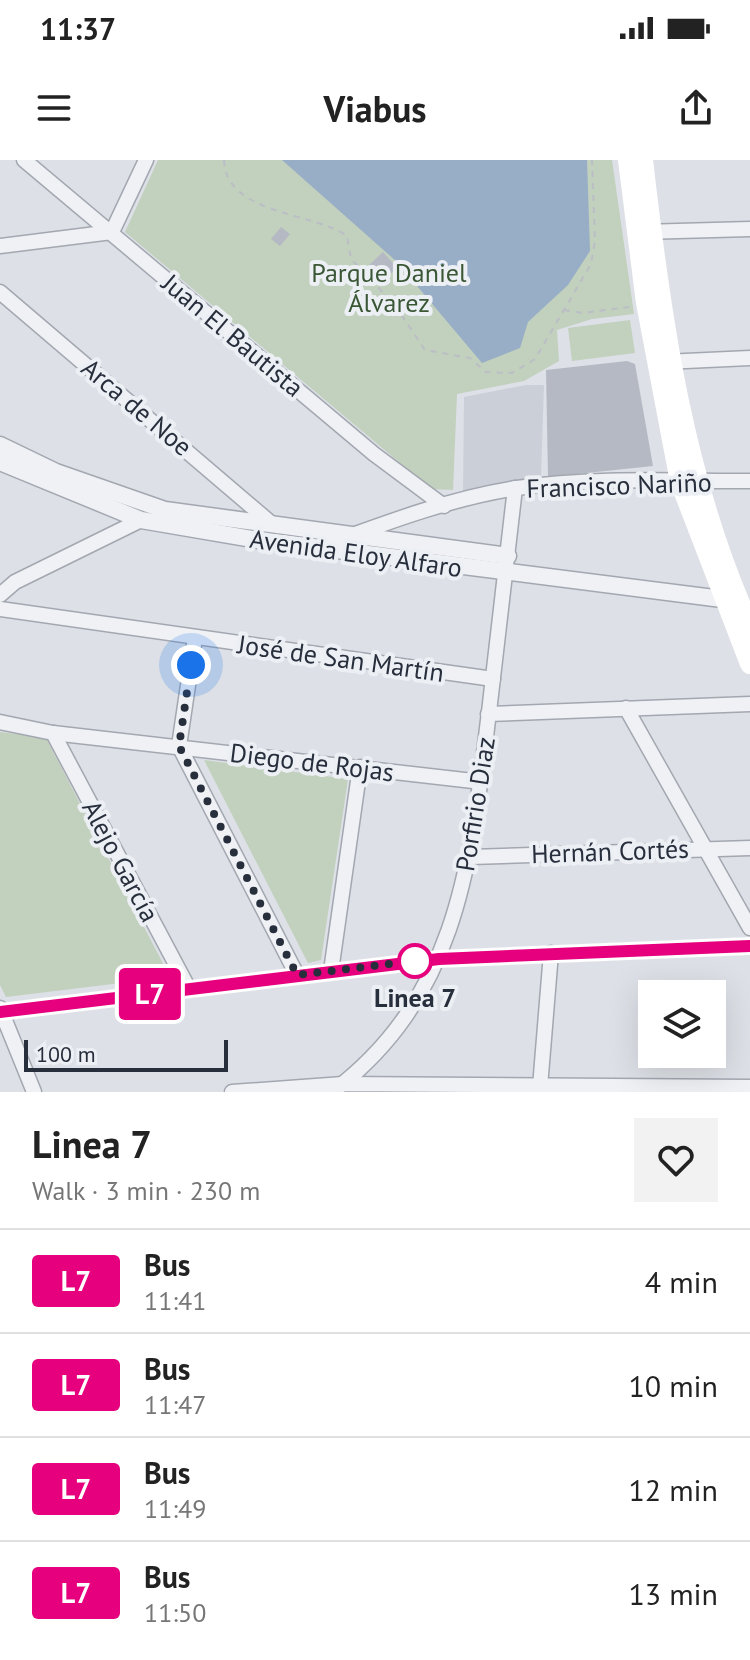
<!DOCTYPE html>
<meta charset="utf-8">
<style>
:root{--surface:#fff;--page:#f2f2f2;--text:#222;--muted:#767676;--line:#e0e0e0}
body{margin:0;font-family:"PT Sans",sans-serif;background:var(--page);color:var(--text);height:100vh;display:flex;flex-direction:column;font-size:30px;white-space:nowrap}
*{box-sizing:border-box;margin:0}
p{font-size:26px;color:var(--muted)}
.icon{flex:none;width:44px;height:44px;fill:none;stroke:currentColor;stroke-width:2;stroke-linecap:round;stroke-linejoin:round}
.map{position:relative;height:932px;overflow:hidden}
.details{display:flex;flex-direction:column;background:var(--surface);flex:1}
.details>*{flex:none}
.badge{padding:0 16px;border-radius:6px;font-size:28px;line-height:52px}
.buttons{position:absolute;left:638px;top:820px;display:grid;gap:16px}
.buttons a{display:grid;place-items:center;width:88px;height:88px;border-radius:0px;background:var(--surface);box-shadow:0 8px 32px #0002;font-size:40px}
.scale{position:absolute;left:24px;bottom:20px;width:204px;box-sizing:border-box;padding-left:8px;border:4px solid #272e3c;border-top:0;font-size:22px;line-height:28px;white-space:nowrap;color:#272e3c;-webkit-text-stroke:6px #eceff4;paint-order:stroke}
.you{position:absolute;width:40px;height:40px;margin:-20px;border:6px solid #fff;border-radius:50%;background:#1a73e8;box-shadow:0 0 0 12px #1a73e833}
.map>.badge{position:absolute;translate:-50% -50%;box-shadow:0 0 0 4px #fff}
.round{display:grid;place-items:center;flex:none;width:84px;height:84px;border-radius:0px;background:var(--page)}
.summary{display:flex;align-items:center;justify-content:space-between;height:136px;padding:0 32px}
h1{font-size:38px;font-weight:700;line-height:60px}
ul{padding:0;list-style:none}
li{display:flex;align-items:center;gap:24px;height:104px;padding:0 32px;border-top:2px solid var(--line)}
li div{flex:1}
li b{display:block;font-size:30px}
li em{font-style:normal}
li .badge{min-width:88px;font-weight:700;text-align:center}
.status{display:flex;justify-content:space-between;align-items:center;height:56px;padding:0 40px;background:var(--surface);direction:ltr}
.status svg{height:22px;fill:currentColor}
header{display:flex;justify-content:space-between;align-items:center;height:104px;padding:0 32px;background:var(--surface);font-size:36px;font-weight:700}
.map>svg:first-child{display:block}
</style>
<div class="status"><b>11:37</b><svg viewBox="0 0 49 12"><path d="M0 12V9h3v3zM5 12V6h3v6zM10 12V3h3v9zM15 12V0h3v12zM26 1h20v11H26zM47 4h2v5h-2z"/></svg></div>
<header><svg class="icon" aria-label="menu" viewBox="0 0 24 24"><path d="M4 6h16M4 12h16M4 18h16"/></svg>Viabus<svg class="icon" aria-label="share" viewBox="0 0 24 24"><path d="M12 15V3M7 8l5-5 5 5M5 13v7h14v-7"/></svg></header>
<div class="map">
<svg width="750" height="932" viewBox="0 0 750 932">
<rect width="100%" height="100%" fill="#dde0e6"/>
<polygon fill="#cbcfd8" points="526,225 544,225 541,317 463,334 464,237"/>
<g fill="#c2d0be">
<polygon points="158,0 612,0 634,154 592,159 557,170 559,201 524,221 457,234 453,330 431,329 125,72"/>
<polygon points="630,160 635,193 572,201 568,168"/>
<polygon points="0,572 46,578 170,817 6,837 0,825"/>
<polygon points="204,600 348,619 321,800 308,803"/>
</g>
<polygon fill="#98adc6" points="282,0 587,0 590,91 568,125 528,162 520,188 482,203 396,101"/>
<g fill="#b4b9c3">
<polygon points="281,67 290,74 280,86 271,79"/>
<polygon points="383,92 397,108 381,123 367,107"/>
<polygon points="627,201 635,204 653,306 548,317 546,210"/>
</g>
<g fill="none" stroke-linecap="round" stroke-linejoin="round">
<defs>
<g id="minor">
<polyline points="24,0 374,294 444,346"/>
<polyline points="112,72 146,0"/>
<polyline points="642,72 750,69"/>
<polyline points="0,86 112,72"/>
<polyline points="0,132 272,364"/>
<polyline points="664,202 750,198"/>
<path d="M 317,388 C 380,365 450,338 517,328 C 593,317 673,321 750,321"/>
<polyline points="0,435 15,422 141,360"/>
<polyline points="0,449 493,519"/>
<polyline points="195,478 179,586 297,815"/>
<polyline points="626,548 750,768"/>
<polyline points="488,554 750,544"/>
<polyline points="0,562 53,573 482,622"/>
<polyline points="53,573 189,829"/>
<polyline points="471,697 750,688"/>
<polyline points="331,811 360,607"/>
<polyline points="0,848 34,932"/>
<polyline points="0,852 439,799 750,786"/>
<polyline points="232,932 343,924 750,927"/>
<path d="M 332,932 C 460,836 471,698 489,552 C 497,477 507,403 515,328"/>
<polyline points="536,932 540,927 551,793"/>
</g>
<g id="tertiary">
<polyline points="0,285 56,312 165,350 508,396"/>
<polyline points="0,302 141,360 258,380 722,439"/>
</g>
</defs>
<use href="#minor" stroke="#a3a7b0" stroke-width="17"/>
<use href="#tertiary" stroke="#a3a7b0" stroke-width="19"/>
<g stroke="#bbbec5" stroke-width="2" stroke-dasharray="6 6" stroke-linecap="butt">
<path d="M 224,0 C 226,55 314,52 347,76 L 351,99 L 394,144 L 425,190 L 470,198 L 486,212 L 512,213 L 535,199 L 591,104 L 595,81 L 592,0"/>
<polyline points="564,150 583,153 629,147"/>
</g>
<use href="#minor" stroke="#eff1f5" stroke-width="14"/>
<use href="#tertiary" stroke="#eff1f5" stroke-width="16"/>
<g stroke="#fff" stroke-width="20">
<polyline points="628,0 646,143 680,322 750,504"/>
<path d="M 643,0 C 661,158 683,319 750,466"/>
</g>
</g>
<g fill="none" stroke-linecap="round" stroke-linejoin="round">
<defs>
<polyline id="line" points="0,852 439,799 750,786"/>
</defs>
<use href="#line" stroke="#fff" stroke-width="18"/>
<use href="#line" stroke="#e6007e" stroke-width="12"/>
<polyline stroke="#272e3c" stroke-width="8" stroke-dasharray="0 14.4" points="191,505 179,586 297,815 415,801"/>
</g>
<circle fill="#fff" stroke="#e6007e" stroke-width="4" cx="415" cy="801" r="16"/>
<g text-anchor="middle" dominant-baseline="central" stroke-width="8" stroke-linejoin="round" paint-order="stroke">
<g font-size="26" fill="#3a5735" stroke="#eceff4">
<text x="389" y="112">Parque Daniel<tspan x="389" dy="30">Álvarez</tspan></text>
</g>
<g font-size="26" fill="#272e3c" stroke="#eceff4">
<text transform="translate(233 175) rotate(40)">Juan El Bautista</text>
<text transform="translate(137 247) rotate(40)">Arca de Noe</text>
<text transform="translate(619 325) rotate(-2)">Francisco Nariño</text>
<text transform="translate(356 393) rotate(8)">Avenida Eloy Alfaro</text>
<text transform="translate(341 498) rotate(8)">José de San Martín</text>
<text transform="translate(312 602) rotate(7)">Diego de Rojas</text>
<text transform="translate(475 644) rotate(-81)">Porfirio Diaz</text>
<text transform="translate(610 691) rotate(-2)">Hernán Cortés</text>
<text transform="translate(121 701) rotate(62)">Alejo García</text>
</g>
<g font-size="26" font-weight="bold" fill="#272e3c" stroke="#eceff4">
<text x="415" y="837">Linea 7</text>
</g>
</g>
</svg>
<div class="buttons">
<a><svg class="icon" aria-label="layers" viewBox="0 0 24 24"><path d="M12 4l9 5-9 5-9-5zM3 14l9 5 9-5"/></svg></a>
</div>
<div class="scale">100 m</div>
<div class="you" style="left:191px;top:505px"></div>
<b class="badge" style="left:150px;top:834px;background:#e6007e;color:#fff">L7</b>
</div>
<section class="details">
<div class="summary"><div><h1>Linea 7</h1><p>Walk · 3 min · 230 m</p></div><a class="round"><svg class="icon" aria-label="heart" viewBox="0 0 24 24"><path d="M12 20l-8-8c-3-5 5-10 8-4 3-6 11-1 8 4z"/></svg></a></div>
<ul>
<li><span class="badge" style="background:#e6007e;color:#fff">L7</span><div><b>Bus</b><p>11:41</p></div><em>4 min</em></li>
<li><span class="badge" style="background:#e6007e;color:#fff">L7</span><div><b>Bus</b><p>11:47</p></div><em>10 min</em></li>
<li><span class="badge" style="background:#e6007e;color:#fff">L7</span><div><b>Bus</b><p>11:49</p></div><em>12 min</em></li>
<li><span class="badge" style="background:#e6007e;color:#fff">L7</span><div><b>Bus</b><p>11:50</p></div><em>13 min</em></li>
</ul>
</section>
